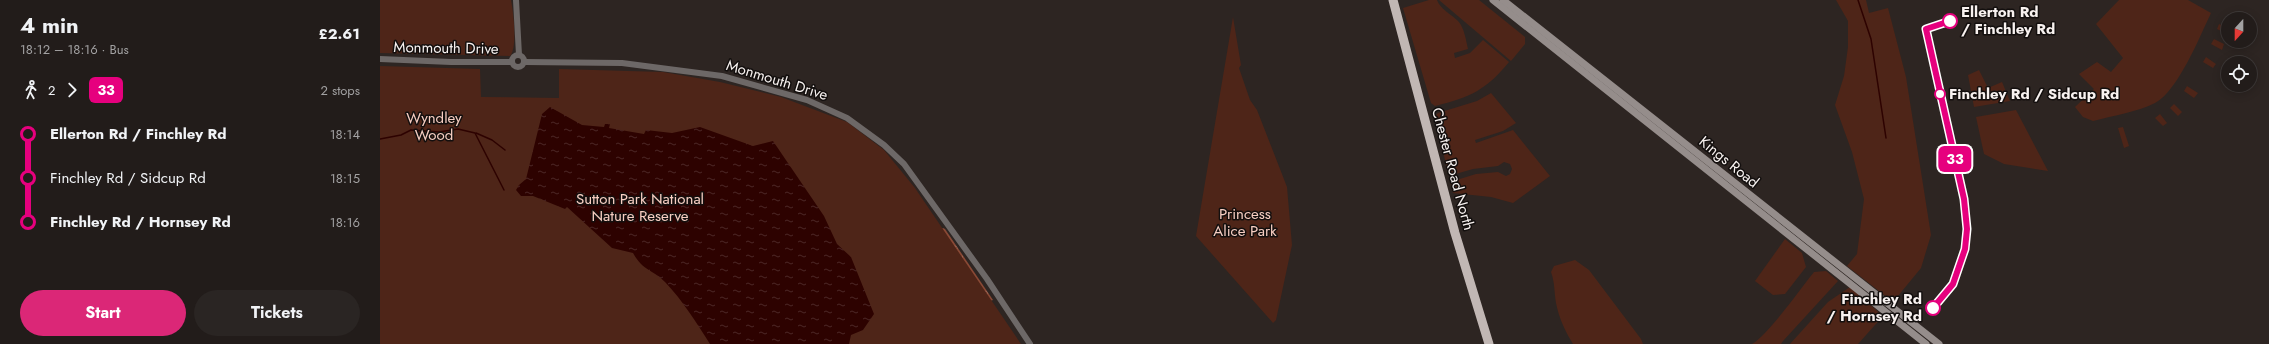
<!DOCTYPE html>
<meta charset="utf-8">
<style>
:root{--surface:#221c1a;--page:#2a2523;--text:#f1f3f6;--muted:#a2a1a2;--line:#3f3a39;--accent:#db2777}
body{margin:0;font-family:Jost,sans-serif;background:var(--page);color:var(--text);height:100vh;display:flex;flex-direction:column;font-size:15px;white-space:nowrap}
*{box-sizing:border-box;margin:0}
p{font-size:13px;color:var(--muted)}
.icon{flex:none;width:22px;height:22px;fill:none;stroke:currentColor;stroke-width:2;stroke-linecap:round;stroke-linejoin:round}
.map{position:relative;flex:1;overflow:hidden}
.side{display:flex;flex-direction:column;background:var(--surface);width:380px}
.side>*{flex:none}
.badge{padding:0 8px;border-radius:6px;font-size:14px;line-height:26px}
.needle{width:26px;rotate:201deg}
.buttons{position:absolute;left:1841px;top:12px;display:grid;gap:8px}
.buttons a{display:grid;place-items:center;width:36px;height:36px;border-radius:50%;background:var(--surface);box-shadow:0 2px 10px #0003,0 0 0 1px var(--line);font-size:20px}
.map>.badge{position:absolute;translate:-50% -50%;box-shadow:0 0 0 2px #fff}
.legs{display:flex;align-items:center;gap:6px;height:44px;padding:0 20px;font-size:13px}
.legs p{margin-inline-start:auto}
.head{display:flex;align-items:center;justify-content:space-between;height:68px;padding:0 20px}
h1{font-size:22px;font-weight:700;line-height:30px}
.cta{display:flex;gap:8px;margin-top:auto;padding:8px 20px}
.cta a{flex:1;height:46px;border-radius:24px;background:var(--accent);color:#fff;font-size:16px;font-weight:700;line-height:46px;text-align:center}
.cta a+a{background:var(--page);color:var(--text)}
ul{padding:0 20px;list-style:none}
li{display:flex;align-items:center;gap:14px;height:44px;font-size:15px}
li i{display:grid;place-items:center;width:6px;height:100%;margin:0 5px;background:currentColor}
li i::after{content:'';width:10px;height:10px;margin:-5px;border:3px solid;border-radius:50%;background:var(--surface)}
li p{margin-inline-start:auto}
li:first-child i{background:linear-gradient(#0000 50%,currentColor 0)}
li:last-child i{background:linear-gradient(currentColor 50%,#0000 0)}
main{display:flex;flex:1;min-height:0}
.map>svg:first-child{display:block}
</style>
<main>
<section class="side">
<div class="head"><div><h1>4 min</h1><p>18:12 – 18:16 · Bus</p></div><b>£2.61</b></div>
<div class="legs"><svg class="icon" aria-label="walk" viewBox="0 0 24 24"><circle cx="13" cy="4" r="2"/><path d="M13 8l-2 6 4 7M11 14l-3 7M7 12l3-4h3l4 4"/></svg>2<svg class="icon" aria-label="forward" viewBox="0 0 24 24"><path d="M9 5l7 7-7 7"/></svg><b class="badge" style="background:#e6007e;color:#fff">33</b><p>2 stops</p></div>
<ul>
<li><i style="color:#e6007e"></i><b>Ellerton Rd / Finchley Rd</b><p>18:14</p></li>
<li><i style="color:#e6007e"></i><span>Finchley Rd / Sidcup Rd</span><p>18:15</p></li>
<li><i style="color:#e6007e"></i><b>Finchley Rd / Hornsey Rd</b><p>18:16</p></li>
</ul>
<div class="cta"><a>Start</a><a>Tickets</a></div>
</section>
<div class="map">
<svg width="1889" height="344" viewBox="0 0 1889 344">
<defs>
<pattern id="forest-crowns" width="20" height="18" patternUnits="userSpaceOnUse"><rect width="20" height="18" fill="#8a4935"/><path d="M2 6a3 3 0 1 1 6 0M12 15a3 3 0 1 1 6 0" fill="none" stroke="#9b6453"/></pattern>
<pattern id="water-ripples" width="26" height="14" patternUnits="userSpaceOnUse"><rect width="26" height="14" fill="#2d0200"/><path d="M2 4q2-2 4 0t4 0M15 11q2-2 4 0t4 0" fill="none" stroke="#4c2726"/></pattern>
</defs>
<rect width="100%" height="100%" fill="#2d2522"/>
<polygon fill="url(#forest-crowns)" points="563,228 565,229 613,300 607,302 560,230"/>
<g fill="#4e2518">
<path d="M 0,0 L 131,0 C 133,11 138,47 130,56 L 0,53 Z"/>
<path d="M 1049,0 L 1057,0 C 1060,9 1071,14 1078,21 C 1084,27 1086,40 1088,49 L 1074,53 L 1075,58 L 1090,53 L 1103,40 L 1129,62 C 1106,90 1091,97 1055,106 L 1051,103 L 1023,8 Z"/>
<polygon points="1059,0 1099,0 1145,37 1145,44 1131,61"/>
<polygon points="1456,0 1486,0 1489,13 1508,8 1526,77 1551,235 1541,268 1513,302 1467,266 1477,254 1484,199 1472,152 1455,105 1464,76 1468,47 1468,21"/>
<path d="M 1739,0 L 1808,0 L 1831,13 C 1820,36 1798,91 1775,103 C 1757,112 1732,116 1713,121 L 1703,117 L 1695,107 L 1714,89 L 1699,74 L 1717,62 L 1731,72 L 1743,58 L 1716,24 Z"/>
<polygon points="853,17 861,65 859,68 870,100 877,110 907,187 912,245 896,320 893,323 816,236"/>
<polygon points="1839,24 1848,28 1847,34 1837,29"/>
<polygon points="1834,39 1844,44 1842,50 1831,44"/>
<polygon points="1826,57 1836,64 1833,68 1823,62"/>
<polygon points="0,66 100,69 101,97 179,98 179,69 283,72 340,82 401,97 467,122 504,150 535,188 641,344 0,344"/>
<polygon points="1599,70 1608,88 1622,82 1630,101 1594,107 1588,75"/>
<polygon points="1807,86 1818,93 1814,98 1804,91"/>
<polygon points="1111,93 1136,123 1123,131 1095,140 1096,143 1133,130 1170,176 1133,203 1111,197 1073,193 1070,182 1096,174 1118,172 1126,176 1130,174 1132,169 1130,164 1124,162 1118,166 1093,169 1072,175 1067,169 1055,116 1058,113 1097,101"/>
<polygon points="1794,104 1802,112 1798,116 1790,108"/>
<polygon points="1636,110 1668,171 1624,164 1604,154 1596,117"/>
<polygon points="1780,114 1787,123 1783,126 1775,118"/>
<polygon points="1743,127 1749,146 1744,148 1738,128"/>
<polygon points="1405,239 1422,253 1426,267 1405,294 1393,295 1375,281"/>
<path d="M 1195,260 L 1209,270 L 1261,339 L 1263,344 L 1193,344 C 1185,331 1179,318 1176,303 C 1174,292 1175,283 1171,272 L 1174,266 Z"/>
<path d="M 1446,271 L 1458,281 L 1403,341 L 1401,344 L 1372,344 C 1388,335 1421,288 1434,272 Z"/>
<polygon points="1470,287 1503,316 1478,344 1410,344 1448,302"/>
</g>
<path fill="url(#water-ripples)" d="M 170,107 L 202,125 L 224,127 L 225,124 L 230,124 L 229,128 L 264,134 L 266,130 L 292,133 L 320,127 L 373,146 L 393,141 L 444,216 L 457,244 L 471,257 L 494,314 L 483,330 L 471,335 L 469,344 L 330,344 C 316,322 303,301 285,282 C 272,269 263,271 253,253 L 232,248 L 187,207 L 185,209 L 153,196 L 141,196 L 136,190 L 139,185 L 146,179 L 162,114 Z"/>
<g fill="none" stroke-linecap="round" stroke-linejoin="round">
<g stroke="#2d0200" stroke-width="1.5">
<polyline points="1478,0 1491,39 1506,138"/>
<polyline points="96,133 112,140 125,150"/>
<polyline points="0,139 21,135 31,130 59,132 78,129 95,133 124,190"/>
</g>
<g stroke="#6d6867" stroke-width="6">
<polyline points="136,0 139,55"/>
<circle cx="138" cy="61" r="6"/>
<polyline points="0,59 71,62 132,62"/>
<polyline points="145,62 242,63 342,76 427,100 467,118 504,145 524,164 607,279 650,344"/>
</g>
<g stroke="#958d8b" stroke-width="7">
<polyline points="1113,0 1546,344"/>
<polyline points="1123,0 1559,344"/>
</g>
<polyline stroke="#c1b7b4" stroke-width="9" points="1013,0 1075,233 1109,344"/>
</g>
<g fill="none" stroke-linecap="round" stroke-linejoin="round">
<defs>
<polyline id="line-1" points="1553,308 1573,284 1585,249 1587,229 1584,199 1546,29 1570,21"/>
</defs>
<use href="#line-1" stroke="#fff" stroke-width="9"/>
<use href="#line-1" stroke="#e6007e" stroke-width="6"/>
</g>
<g fill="#fff" stroke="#e6007e" stroke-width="2">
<circle cx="1570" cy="21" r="7"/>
<circle cx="1560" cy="94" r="5"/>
<circle cx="1553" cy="308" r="7"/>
</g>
<g text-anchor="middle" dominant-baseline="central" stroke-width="3" stroke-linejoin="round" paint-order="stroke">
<g font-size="15" font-weight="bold" fill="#f8f2f0" stroke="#130f0e" text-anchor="start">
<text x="1581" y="12">Ellerton Rd<tspan x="1581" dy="17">/ Finchley Rd</tspan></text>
<text x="1569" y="94">Finchley Rd / Sidcup Rd</text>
<text x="1542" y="299" text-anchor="end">Finchley Rd<tspan x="1542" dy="17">/ Hornsey Rd</tspan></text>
</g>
<g font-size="15" fill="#f8f2f0" stroke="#130f0e">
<text transform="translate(66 48) rotate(1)">Monmouth Drive</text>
<text transform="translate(397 80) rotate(17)">Monmouth Drive</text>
<text transform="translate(1349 162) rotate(39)">Kings Road</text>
<text transform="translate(1073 169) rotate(75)">Chester Road North</text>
</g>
<g font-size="15" fill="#f7cec2" stroke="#130f0e">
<text x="54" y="118">Wyndley<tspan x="54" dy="17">Wood</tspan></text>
<text x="260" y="199">Sutton Park National<tspan x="260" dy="17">Nature Reserve</tspan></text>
<text x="865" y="214">Princess<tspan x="865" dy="17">Alice Park</tspan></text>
</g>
</g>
</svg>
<div class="buttons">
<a><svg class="needle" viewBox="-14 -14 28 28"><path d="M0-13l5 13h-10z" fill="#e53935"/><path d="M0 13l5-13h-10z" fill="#a2a1a2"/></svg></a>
<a><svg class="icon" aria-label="locate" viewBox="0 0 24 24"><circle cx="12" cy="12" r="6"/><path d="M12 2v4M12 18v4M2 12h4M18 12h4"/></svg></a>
</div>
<b class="badge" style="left:1575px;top:159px;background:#e6007e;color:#fff">33</b>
</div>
</main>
